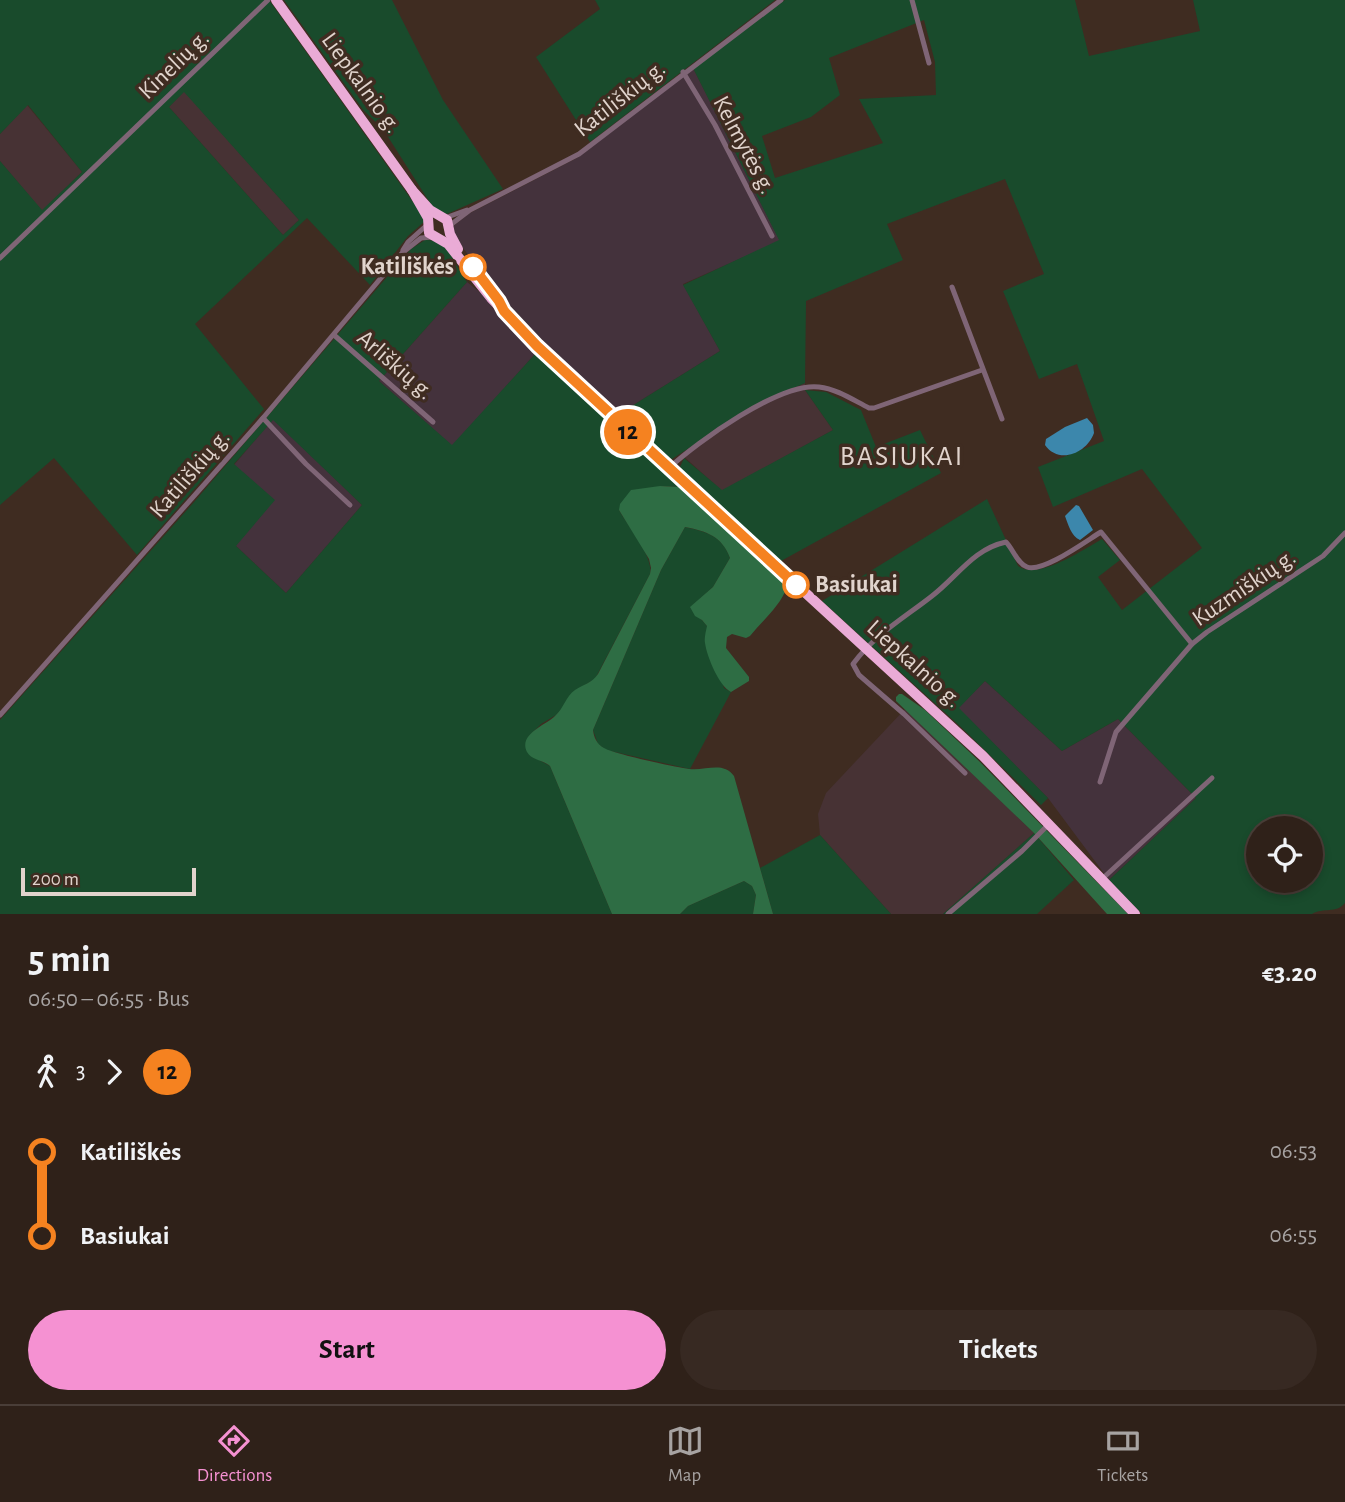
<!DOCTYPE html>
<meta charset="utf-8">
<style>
:root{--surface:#2f2119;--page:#372922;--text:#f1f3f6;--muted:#a7a3a2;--line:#4a3e38;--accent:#f591d2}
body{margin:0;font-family:"Alegreya Sans",sans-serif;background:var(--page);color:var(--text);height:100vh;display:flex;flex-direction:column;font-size:26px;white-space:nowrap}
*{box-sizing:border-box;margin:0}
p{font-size:23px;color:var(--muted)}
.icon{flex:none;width:38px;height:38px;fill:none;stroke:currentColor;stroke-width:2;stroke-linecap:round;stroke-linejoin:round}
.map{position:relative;height:914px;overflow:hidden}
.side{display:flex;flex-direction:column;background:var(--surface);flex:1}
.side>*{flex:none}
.badge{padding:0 14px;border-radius:23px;font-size:24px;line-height:46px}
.tools{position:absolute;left:1246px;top:816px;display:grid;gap:14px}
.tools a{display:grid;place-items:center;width:77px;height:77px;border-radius:50%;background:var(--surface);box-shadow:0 4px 10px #0003,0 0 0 2px var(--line);font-size:35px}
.scale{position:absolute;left:21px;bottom:18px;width:175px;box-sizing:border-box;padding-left:7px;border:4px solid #e1d4cd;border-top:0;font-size:19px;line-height:24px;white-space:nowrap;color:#e1d4cd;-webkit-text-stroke:5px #3f2c21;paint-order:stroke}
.map>.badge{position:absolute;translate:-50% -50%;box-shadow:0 0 0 4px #fff}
.legs{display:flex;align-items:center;gap:10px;height:77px;padding:0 28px;font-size:23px}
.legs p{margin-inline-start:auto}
.summary{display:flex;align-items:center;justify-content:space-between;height:119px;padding:0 28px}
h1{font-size:38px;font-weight:700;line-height:52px}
.primary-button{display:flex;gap:14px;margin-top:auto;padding:14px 28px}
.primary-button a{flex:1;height:80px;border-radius:42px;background:var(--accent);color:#111;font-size:28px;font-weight:700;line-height:80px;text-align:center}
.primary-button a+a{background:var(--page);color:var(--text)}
ul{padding:0 28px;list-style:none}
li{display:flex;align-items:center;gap:24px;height:84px;font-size:26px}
li i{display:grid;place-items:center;width:10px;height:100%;margin:0 9px;background:currentColor}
li i::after{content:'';width:18px;height:18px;margin:-9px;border:5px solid;border-radius:50%;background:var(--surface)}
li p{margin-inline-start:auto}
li:first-child i{background:linear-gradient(#0000 50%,currentColor 0)}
li:last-child i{background:linear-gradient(currentColor 50%,#0000 0)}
.menu{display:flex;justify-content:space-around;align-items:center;height:98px;border-top:2px solid var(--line);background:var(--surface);font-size:19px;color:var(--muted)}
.menu a{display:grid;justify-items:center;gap:4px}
.menu .on{color:var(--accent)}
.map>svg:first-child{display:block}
</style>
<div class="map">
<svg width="1345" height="914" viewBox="0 0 1345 914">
<rect width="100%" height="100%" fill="#3f2c21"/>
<g fill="#44323c">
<polygon points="693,68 780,241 683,284 720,351 619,414 560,359 498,293 456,239 452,227 470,213 577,158"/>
<polygon points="467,282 487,298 536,353 452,446 379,381"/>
<polygon points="273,419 362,505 286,593 236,546 234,465"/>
<polygon points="985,681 1062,751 1118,719 1196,798 1109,880 1048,798 958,708"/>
</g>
<g fill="#473234">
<polygon points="184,91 299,220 283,235 169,107"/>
<polygon points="27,105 82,172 42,211 0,161 0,134"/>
<polygon points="805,383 805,390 833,430 722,491 681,454 706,435 756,405"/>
<polygon points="905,709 1034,833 943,914 891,914 820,835 818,814 826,793"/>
</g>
<g fill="#194b2c" fill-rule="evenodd">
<path d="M 0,0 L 269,0 L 423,216 L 424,222 L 408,236 L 370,285 L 307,218 L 195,324 L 264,409 L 137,555 L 54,458 L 0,505 L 0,161 L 42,210 L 82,172 L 28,105 L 0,134 ZM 184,92 L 299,220 L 283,235 L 169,107 Z"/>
<polygon points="284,0 392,0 443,100 503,189 447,214 434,209 383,129 364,111"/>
<polygon points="595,0 775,0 590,142 536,57 600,9"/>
<path d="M 785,0 L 1075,0 L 1089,56 L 1200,31 L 1193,0 L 1345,0 L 1345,903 C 1336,914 1324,907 1312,914 L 1142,914 L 1109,880 L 1196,798 L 1118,719 L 1062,751 L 985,681 L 959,708 L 1048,798 L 1041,805 L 962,728 L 822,601 L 987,499 L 1018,566 C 1038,581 1084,549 1102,539 L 1120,560 L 1098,577 L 1122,610 L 1202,548 L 1142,469 L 1053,507 L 1038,467 L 1104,441 L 1077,364 L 1039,379 L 1003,291 L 1044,274 L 1005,179 L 887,224 L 903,260 L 806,301 L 805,383 L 756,405 L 672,459 L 664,458 L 619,414 L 720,351 L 683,285 L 779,240 L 693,68 ZM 924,20 L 935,62 L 936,95 L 859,99 L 883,143 L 775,178 L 762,136 L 811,117 L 840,95 L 829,58 ZM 1258,828 L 1311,828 L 1311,880 L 1258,880 Z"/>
<path d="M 425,240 C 450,239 454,266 467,282 L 379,381 L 452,445 L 536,353 L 680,487 L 660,486 L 619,510 C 628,526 654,557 650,574 L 595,679 L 585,685 L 556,715 L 541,724 L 528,737 L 539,760 L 550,766 L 612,914 L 0,914 L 0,720 L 195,501 L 411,249 ZM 273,420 L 362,505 L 286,593 L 236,546 L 275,500 L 234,464 Z"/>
<polygon points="805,390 826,392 861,410 876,447 920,430 941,473 781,561 684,475 680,467 684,458 722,490 833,430"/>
<path d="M 685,527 C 706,532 722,535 730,558 L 713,587 L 691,607 L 707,626 L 724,688 L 731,692 L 690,769 L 606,750 L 598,744 L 593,730 L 661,570 Z"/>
<polygon points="1034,833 1074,880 1037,914 943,914"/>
<polygon points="820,835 891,914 773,914 760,868"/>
<polygon points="744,881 752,886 756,895 753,914 680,914 688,906"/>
</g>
<g fill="#2e6d44">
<path d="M 660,486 L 680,487 L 787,587 C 781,605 763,620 750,636 L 746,638 L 732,634 L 727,637 L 726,648 L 749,677 L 749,681 L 731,692 C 719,686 707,657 705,643 C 704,638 706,631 707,626 L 702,620 L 695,616 L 690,607 L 713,587 L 730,558 C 722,536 706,531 685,527 L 661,570 L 593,730 C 594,738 597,744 604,748 C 614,754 675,767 689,769 C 706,771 723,761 734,776 L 773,914 L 753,914 L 756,895 L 752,886 L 744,881 L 688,906 L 680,914 L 612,914 L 550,766 C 543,760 531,760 527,752 C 518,734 546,725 555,716 C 564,708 566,696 575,690 C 584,684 592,683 598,674 L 650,574 L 651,568 L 649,559 L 619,510 L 620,504 L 631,490 Z"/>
<polygon points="899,694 902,694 925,710 980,762 1128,914 1107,914 1034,833 896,701 896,697"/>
</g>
<g fill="#3c87ac">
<path d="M 1087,418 L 1093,425 L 1094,433 C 1087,453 1059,465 1045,445 L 1046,439 L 1065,427 Z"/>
<path d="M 1076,505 L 1079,506 L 1093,530 L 1080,540 C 1071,536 1068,524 1065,516 Z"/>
</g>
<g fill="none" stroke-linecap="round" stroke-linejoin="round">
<g stroke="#7f6576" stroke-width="5">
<polyline points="912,0 929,63"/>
<polyline points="683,72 715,125 772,236"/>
<polyline points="445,218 467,210"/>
<polyline points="449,226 470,210 579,154 781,0"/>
<polyline points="403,250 408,242 427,225"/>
<polyline points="0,258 268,0"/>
<polyline points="952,287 1002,419"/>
<polyline points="334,335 433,422"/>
<polyline points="263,418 306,464 350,505"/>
<path d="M 669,468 C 697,442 780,382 819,387 C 837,389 853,400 869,408 L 874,408 L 982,370"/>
<polyline points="0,715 263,418 402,253 421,238 432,237"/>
<path d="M 965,773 L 904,714 L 859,675 L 853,664 C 874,635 904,618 932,596 C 957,577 973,549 1006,542 C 1013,549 1017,563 1027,567 C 1043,573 1086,541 1101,532 L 1192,644"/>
<polyline points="1100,782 1116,732 1192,644 1207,632 1323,556 1345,533"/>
<polyline points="1102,879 1212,778"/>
<polyline points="948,914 1022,851 1049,824"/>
</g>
<g stroke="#eaabd6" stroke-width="10">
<polyline points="276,0 412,190 430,210 447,220 450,234 458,249"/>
<polyline points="412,190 428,218 429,233 448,244 491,298 537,346 983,756 1135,914"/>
</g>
</g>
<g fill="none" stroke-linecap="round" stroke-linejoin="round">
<defs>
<polyline id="line-1" points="473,267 499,301 504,311 537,346 796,585"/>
</defs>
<use href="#line-1" stroke="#fff" stroke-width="16"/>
<use href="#line-1" stroke="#f58220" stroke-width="10"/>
</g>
<g fill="#fff" stroke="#f58220" stroke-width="3.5">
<circle cx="473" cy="267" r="12"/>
<circle cx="796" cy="585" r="12"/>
</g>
<g text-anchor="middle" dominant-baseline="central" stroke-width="7" stroke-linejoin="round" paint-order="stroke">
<g font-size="24" fill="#e1d4cd" stroke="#3f2c21">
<text transform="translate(174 65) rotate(-44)">Kinelių g.</text>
<text transform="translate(361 83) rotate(54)">Liepkalnio g.</text>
<text transform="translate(620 99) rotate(-38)">Katiliškių g.</text>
<text transform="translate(744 145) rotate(62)">Kelmytės g.</text>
<text transform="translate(395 365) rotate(41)">Arliškių g.</text>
<text transform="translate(190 474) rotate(-49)">Katiliškių g.</text>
<text transform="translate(1244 588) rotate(-34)">Kuzmiškių g.</text>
<text transform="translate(914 664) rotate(42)">Liepkalnio g.</text>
</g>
<g font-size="24" font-weight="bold" fill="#e1d4cd" stroke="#3f2c21" text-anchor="end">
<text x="454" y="267">Katiliškės</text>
<text x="815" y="585" text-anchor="start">Basiukai</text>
</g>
<g font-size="28" letter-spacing="2" fill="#e1d4cd" stroke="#3f2c21">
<text x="902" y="457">BASIUKAI</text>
</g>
</g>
</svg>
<div class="tools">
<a><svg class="icon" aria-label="locate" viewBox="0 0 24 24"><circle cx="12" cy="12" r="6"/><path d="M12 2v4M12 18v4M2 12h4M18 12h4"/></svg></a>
</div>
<div class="scale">200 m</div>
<b class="badge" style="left:628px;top:432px;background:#f58220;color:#111">12</b>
</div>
<section class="side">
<div class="summary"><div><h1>5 min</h1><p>06:50 – 06:55 · Bus</p></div><b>€3.20</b></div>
<div class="legs"><svg class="icon" aria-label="walk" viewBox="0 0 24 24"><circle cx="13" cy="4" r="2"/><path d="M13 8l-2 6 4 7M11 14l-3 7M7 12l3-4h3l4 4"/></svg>3<svg class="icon" aria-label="forward" viewBox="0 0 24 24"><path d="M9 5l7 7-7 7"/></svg><b class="badge" style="background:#f58220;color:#111">12</b></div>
<ul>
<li><i style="color:#f58220"></i><b>Katiliškės</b><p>06:53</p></li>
<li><i style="color:#f58220"></i><b>Basiukai</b><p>06:55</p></li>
</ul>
<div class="primary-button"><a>Start</a><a>Tickets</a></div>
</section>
<nav class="menu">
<a class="on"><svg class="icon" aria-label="directions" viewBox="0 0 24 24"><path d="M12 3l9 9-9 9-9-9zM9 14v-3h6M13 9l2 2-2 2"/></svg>Directions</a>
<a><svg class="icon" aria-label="map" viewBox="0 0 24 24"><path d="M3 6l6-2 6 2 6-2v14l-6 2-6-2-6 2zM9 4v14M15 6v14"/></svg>Map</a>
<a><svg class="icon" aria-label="tickets" viewBox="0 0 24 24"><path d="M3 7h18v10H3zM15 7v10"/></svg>Tickets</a>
</nav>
